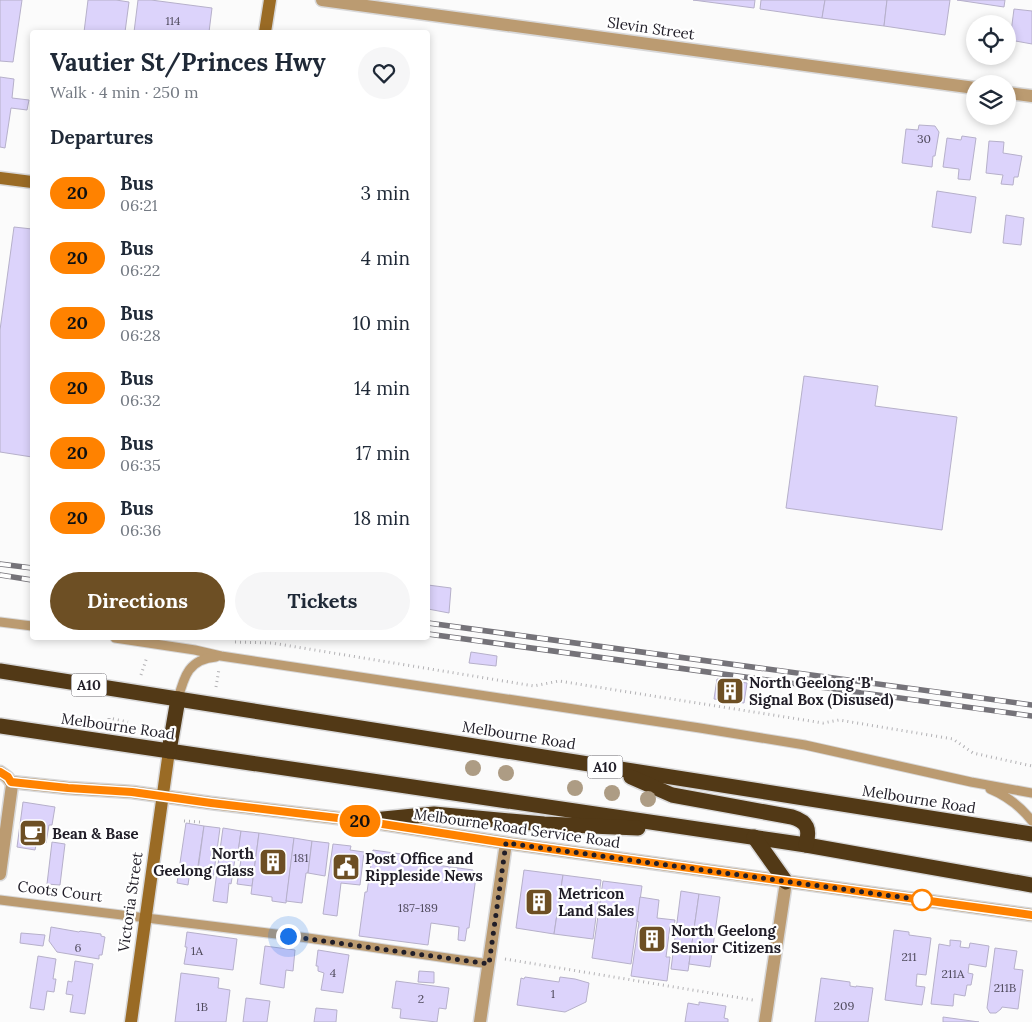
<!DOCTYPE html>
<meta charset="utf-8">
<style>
:root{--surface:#fff;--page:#f6f6f7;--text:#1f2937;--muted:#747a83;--accent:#6d4f24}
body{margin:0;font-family:Lora,serif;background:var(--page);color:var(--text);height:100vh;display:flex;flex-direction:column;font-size:19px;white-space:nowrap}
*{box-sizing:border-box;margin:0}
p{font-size:16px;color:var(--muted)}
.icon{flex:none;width:28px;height:28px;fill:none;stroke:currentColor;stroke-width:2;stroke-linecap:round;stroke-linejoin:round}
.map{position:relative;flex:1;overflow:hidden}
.side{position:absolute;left:30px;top:30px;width:400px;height:610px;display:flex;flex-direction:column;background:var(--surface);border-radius:5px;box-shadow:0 2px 8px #0003}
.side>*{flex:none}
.badge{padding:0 10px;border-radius:16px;font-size:18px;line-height:32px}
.tools{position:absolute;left:966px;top:15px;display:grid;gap:10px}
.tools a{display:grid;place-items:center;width:50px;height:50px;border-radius:50%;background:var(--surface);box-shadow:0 2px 8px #0003;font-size:25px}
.you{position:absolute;width:25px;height:25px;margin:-12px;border:4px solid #fff;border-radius:50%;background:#1a73e8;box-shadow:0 0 0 8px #1a73e833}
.map>.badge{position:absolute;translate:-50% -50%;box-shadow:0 0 0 2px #fff}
h2{padding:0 20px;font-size:19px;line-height:45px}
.round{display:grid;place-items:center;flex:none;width:52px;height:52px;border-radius:26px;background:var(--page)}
.headline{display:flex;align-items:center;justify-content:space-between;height:85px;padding:0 20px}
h1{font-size:24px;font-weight:700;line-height:38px}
.primary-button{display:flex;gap:10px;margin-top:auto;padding:10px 20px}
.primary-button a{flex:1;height:58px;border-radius:30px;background:var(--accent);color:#fff;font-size:20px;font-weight:700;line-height:58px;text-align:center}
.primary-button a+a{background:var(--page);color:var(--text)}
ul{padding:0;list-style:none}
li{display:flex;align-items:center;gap:15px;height:65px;padding:0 20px}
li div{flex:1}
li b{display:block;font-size:19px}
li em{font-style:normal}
li .badge{min-width:55px;font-weight:700;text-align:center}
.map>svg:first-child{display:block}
</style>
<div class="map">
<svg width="1032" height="1022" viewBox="0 0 1032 1022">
<rect width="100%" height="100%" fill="#fbfbfb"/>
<g fill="#dcd3fb" stroke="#b6b0ca">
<polygon points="0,0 22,0 13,62 0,61"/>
<polygon points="88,0 116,0 129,2 125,32 84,32"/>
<polygon points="138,0 151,0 212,8 209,32 134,32"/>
<polygon points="693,0 755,0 754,8"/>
<polygon points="761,0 825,0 822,18 760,9"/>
<polygon points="825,0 887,0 884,26 822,18"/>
<polygon points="887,0 950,0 945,35 884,26"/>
<polygon points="957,0 1005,0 1004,7"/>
<polygon points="1014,9 1032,11 1032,44 1010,40"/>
<polygon points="0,77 14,79 12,98 29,100 27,110 11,108 5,148 0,147"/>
<polygon points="919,125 935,126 939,132 935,156 933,156 932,167 902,163 906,129 918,130"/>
<polygon points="962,136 976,138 970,180 958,179 959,169 943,167 947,138 961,140"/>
<polygon points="989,141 1004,142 1003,153 1022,156 1018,177 1014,177 1013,185 1001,184 1003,175 986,173"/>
<polygon points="937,191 976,197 971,233 932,227"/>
<polygon points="1006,215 1024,218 1021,245 1003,243"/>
<polygon points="14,227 32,229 32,457 0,452 0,330"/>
<polygon points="804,376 878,386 875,406 957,417 942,530 786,508"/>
<polygon points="428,585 451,588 449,613 428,609"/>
<polygon points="471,652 497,656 496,666 469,663"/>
<polygon points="717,679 747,683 744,703 714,699"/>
<polygon points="23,802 55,807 52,825 49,825 46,843 37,841 35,850 17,847"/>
<polygon points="186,823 204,826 197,872 190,871 188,885 177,883"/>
<polygon points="204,826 220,828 213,879 197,877"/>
<polygon points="223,828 241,831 237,860 235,859 231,884 229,883 227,903 213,901"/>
<polygon points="241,831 259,833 252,886 237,884 241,860 237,860"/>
<polygon points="259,833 294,838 286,903 272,901 272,897 251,894"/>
<polygon points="294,838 312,841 308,873 306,873 302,903 286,901"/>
<polygon points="312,841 329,843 325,876 308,873"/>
<polygon points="52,842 65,844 60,885 47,884"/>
<polygon points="333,844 351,846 350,850 364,852 360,885 341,883 337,916 323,914"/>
<polygon points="373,850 437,859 436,865 473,870 473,877 476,877 469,928 467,928 465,941 458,940 459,927 431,923 428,945 359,936 365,892 367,892"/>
<polygon points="524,870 563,875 554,934 516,928"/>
<polygon points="563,875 601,880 593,939 554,934"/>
<polygon points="603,881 642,886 631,964 592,958"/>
<polygon points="681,891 699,894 688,971 671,969"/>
<polygon points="699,894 720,897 710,967 689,964"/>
<polygon points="640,897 659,900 657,918 675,920 674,926 670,926 666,957 670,957 667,981 631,976 639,922 637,921"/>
<polygon points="51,927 79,932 80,931 101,934 101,936 105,937 102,955 99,955 99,959 57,952 49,941"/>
<polygon points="894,930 909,932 909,935 931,938 926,975 917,974 916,986 925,987 922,1005 885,1000"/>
<polygon points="187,932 237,939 233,970 184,964 187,947 185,947"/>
<polygon points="21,933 45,935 43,946 20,943"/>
<polygon points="950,940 961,941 960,947 969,948 970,943 989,946 986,967 969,964 968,973 973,974 971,985 967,985 965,996 954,994 953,1006 931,1004 939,944 950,946"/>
<polygon points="265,946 295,950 293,971 286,970 284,988 260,984"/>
<polygon points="995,948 1017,951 1014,969 1023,970 1018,1009 1002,1007 1001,1009 996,1013 990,1013 987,1008"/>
<polygon points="318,950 349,955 343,993 321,990 324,973 318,971 318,966 316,966"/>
<polygon points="38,956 56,959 53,979 56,979 54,992 47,991 44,1010 30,1008"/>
<polygon points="75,961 93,964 85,1014 70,1012 73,995 66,994 68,981 72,982"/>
<polygon points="419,971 434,972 434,983 418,982"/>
<polygon points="181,973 219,978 218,988 230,990 226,1022 175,1022"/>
<polygon points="525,977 559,982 560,977 575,979 589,983 586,1002 565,1012 517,1005 521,978 524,979"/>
<polygon points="821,978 850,982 850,986 856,987 856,986 873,988 868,1022 815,1022"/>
<polygon points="396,981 449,988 446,1009 439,1008 437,1022 400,1018 401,1009 392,1008"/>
<polygon points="246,998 270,1001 267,1022 243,1022"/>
<polygon points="699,1002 726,1006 724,1018 728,1019 728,1022 685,1022 688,1003 699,1005"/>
<polygon points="316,1008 337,1010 336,1022 314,1022"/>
<polygon points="943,1017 979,1022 943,1022"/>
</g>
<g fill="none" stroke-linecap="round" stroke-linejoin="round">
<defs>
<g id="lane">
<polyline points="0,622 32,626"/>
<polyline points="115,638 195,650 221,656 700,728 805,745 971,782 1032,793"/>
<path d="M 178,699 C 184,676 189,659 216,657"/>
<path d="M 990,789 C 1007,796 1021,807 1032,821"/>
<polyline points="0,900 308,938 489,964"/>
</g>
<g id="street">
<polyline points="322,0 975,88"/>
<polyline points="1008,93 1032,96"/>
<polyline points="0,772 7,777 11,782 68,788 132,792 211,803 363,821 506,843 1032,915"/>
<polyline points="0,874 12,785 11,782"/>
<polyline points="480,1022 506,843"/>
<polyline points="765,1022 786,882"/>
</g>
<g id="secondary">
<polyline points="265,32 270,0"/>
<polyline points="0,178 32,182"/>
<polyline points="131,1022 169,751"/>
</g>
<g id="highway">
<polyline points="0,671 1032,834"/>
<polyline points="0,726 806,845 1032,885"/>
<polyline points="169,751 178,699"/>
<path d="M 631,777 L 672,795 L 792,817 C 808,822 810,829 806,845"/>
<polyline points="363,821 434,814 544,824 638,828"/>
<polyline points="754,837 786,882"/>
</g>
</defs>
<use href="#lane" stroke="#d8d8d9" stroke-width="11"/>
<use href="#street" stroke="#d8d8d9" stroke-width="15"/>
<use href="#secondary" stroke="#d8d8d9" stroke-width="15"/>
<use href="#highway" stroke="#d8d8d9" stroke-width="18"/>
<g stroke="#b3b2b5" stroke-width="3" stroke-dasharray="1 4" stroke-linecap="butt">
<polyline points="235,642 272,643 534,686 559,681 823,723 839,720 953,739 973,753 1032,766"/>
<polyline points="141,675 147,657"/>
<polyline points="216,687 219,669"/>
<polyline points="109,724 109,718 128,722"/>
<polyline points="184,821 201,822"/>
<polyline points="505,959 753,1000"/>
</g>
<use href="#lane" stroke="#bb9b71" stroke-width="9"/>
<use href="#street" stroke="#bb9b71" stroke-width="12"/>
<use href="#secondary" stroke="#9a6b25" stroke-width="12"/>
<use href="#highway" stroke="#523916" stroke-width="15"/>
<defs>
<g id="rail">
<polyline points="0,564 32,568"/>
<polyline points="0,575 32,580"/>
<polyline points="428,623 1032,705"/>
<polyline points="428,634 1032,716"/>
</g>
</defs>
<use href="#rail" stroke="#757379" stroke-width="5.5"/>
<use href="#rail" stroke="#fff" stroke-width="4" stroke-dasharray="11" stroke-linecap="butt"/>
</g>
<g fill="#ad9c84">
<circle cx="473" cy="768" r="8"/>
<circle cx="506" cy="773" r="8"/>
<circle cx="575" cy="788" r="8"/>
<circle cx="612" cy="793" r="8"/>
<circle cx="648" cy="799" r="8"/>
</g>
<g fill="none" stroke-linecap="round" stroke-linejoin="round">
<defs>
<polyline id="line" points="0,772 8,777 11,782 68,788 132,792 211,803 363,821 506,843 1032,915"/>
</defs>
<use href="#line" stroke="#fff" stroke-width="11"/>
<use href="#line" stroke="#ff8200" stroke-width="8"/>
<polyline stroke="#211e28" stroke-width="5" stroke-dasharray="0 9" points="288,936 489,964 506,843 922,900"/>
</g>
<defs>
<symbol id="building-square" viewBox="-11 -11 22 22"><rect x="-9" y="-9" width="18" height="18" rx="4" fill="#6d4f24" stroke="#fff"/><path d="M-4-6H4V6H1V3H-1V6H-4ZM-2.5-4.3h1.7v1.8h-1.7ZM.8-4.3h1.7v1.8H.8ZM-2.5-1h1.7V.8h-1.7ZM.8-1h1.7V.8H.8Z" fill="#fff"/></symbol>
<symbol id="cafe-square" viewBox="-11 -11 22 22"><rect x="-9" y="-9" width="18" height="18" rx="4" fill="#6d4f24" stroke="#fff"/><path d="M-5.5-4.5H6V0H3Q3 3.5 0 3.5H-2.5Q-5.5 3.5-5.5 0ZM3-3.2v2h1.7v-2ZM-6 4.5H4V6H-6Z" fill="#fff"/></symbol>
<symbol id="civic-square" viewBox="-11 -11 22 22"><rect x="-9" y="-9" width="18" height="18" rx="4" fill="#6d4f24" stroke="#fff"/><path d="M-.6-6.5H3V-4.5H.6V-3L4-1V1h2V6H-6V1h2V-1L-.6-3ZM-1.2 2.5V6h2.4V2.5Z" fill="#fff"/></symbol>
</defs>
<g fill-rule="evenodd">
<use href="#building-square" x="714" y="675" width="32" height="32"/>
<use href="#cafe-square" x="17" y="817" width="32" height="32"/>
<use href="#building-square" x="257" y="846" width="32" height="32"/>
<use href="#civic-square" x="330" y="851" width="32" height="32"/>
<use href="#building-square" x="523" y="886" width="32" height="32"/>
<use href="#building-square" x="636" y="923" width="32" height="32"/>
</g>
<circle fill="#fff" stroke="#ff8200" stroke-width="2.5" cx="922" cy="900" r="10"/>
<g text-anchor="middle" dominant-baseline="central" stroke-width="4.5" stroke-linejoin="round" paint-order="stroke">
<g font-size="12" fill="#504b5d">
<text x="173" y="20">114</text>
<text x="924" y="138">30</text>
<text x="301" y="857">181</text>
<text x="418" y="907">187-189</text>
<text x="78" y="947">6</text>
<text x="197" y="950">1A</text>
<text x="909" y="956">211</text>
<text x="333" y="972">4</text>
<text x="953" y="973">211A</text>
<text x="1005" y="987">211B</text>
<text x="553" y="993">1</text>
<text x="421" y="998">2</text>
<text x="844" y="1005">209</text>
<text x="202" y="1006">1B</text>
</g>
<g fill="#fff" stroke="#646268" stroke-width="1">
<rect x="71.5" y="673.5" width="35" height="23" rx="4"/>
<rect x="587.5" y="755.5" width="35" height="23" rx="4"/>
</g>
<g font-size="14" font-weight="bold" fill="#211e28">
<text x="89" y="685">A10</text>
<text x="605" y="767">A10</text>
</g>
<g font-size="15" fill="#211e28" stroke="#fff">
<text transform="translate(651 28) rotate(8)">Slevin Street</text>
<text transform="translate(118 726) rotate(8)">Melbourne Road</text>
<text transform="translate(519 735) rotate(9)">Melbourne Road</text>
<text transform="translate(919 799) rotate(9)">Melbourne Road</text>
<text transform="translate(517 828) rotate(8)">Melbourne Road Service Road</text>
<text transform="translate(60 891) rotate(7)">Coots Court</text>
<text transform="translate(130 902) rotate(-82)">Victoria Street</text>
</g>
<g font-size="15" font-weight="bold" fill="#211e28" stroke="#fff" text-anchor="start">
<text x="749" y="682">North Geelong 'B'<tspan x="749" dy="17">Signal Box (Disused)</tspan></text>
<text x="52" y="833">Bean &amp; Base</text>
<text x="254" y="853" text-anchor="end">North<tspan x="254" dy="17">Geelong Glass</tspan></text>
<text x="365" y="858">Post Office and<tspan x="365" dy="17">Rippleside News</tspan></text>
<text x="558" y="893">Metricon<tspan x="558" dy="17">Land Sales</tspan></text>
<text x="671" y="930">North Geelong<tspan x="671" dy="17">Senior Citizens</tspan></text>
</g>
</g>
</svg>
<div class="tools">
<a><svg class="icon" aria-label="locate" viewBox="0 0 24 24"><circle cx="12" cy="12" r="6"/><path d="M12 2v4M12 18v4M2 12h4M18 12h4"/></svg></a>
<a><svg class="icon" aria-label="layers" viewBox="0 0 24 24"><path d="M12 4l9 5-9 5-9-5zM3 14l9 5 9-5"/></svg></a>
</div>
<div class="you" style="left:288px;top:936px"></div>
<b class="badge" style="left:360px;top:821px;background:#ff8200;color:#111">20</b>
<section class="side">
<div class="headline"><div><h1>Vautier St/Princes Hwy</h1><p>Walk · 4 min · 250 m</p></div><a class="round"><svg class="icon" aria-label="heart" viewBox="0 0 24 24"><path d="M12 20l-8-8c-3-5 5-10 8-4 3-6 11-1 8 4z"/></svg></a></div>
<h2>Departures</h2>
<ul>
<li><span class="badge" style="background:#ff8200;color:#111">20</span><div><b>Bus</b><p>06:21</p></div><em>3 min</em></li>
<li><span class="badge" style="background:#ff8200;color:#111">20</span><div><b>Bus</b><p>06:22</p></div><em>4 min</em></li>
<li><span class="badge" style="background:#ff8200;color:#111">20</span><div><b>Bus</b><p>06:28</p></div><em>10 min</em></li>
<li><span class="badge" style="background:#ff8200;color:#111">20</span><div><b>Bus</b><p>06:32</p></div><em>14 min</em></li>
<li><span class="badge" style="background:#ff8200;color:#111">20</span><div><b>Bus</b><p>06:35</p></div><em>17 min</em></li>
<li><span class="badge" style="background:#ff8200;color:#111">20</span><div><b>Bus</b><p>06:36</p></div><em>18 min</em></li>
</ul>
<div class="primary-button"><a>Directions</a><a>Tickets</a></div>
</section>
</div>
